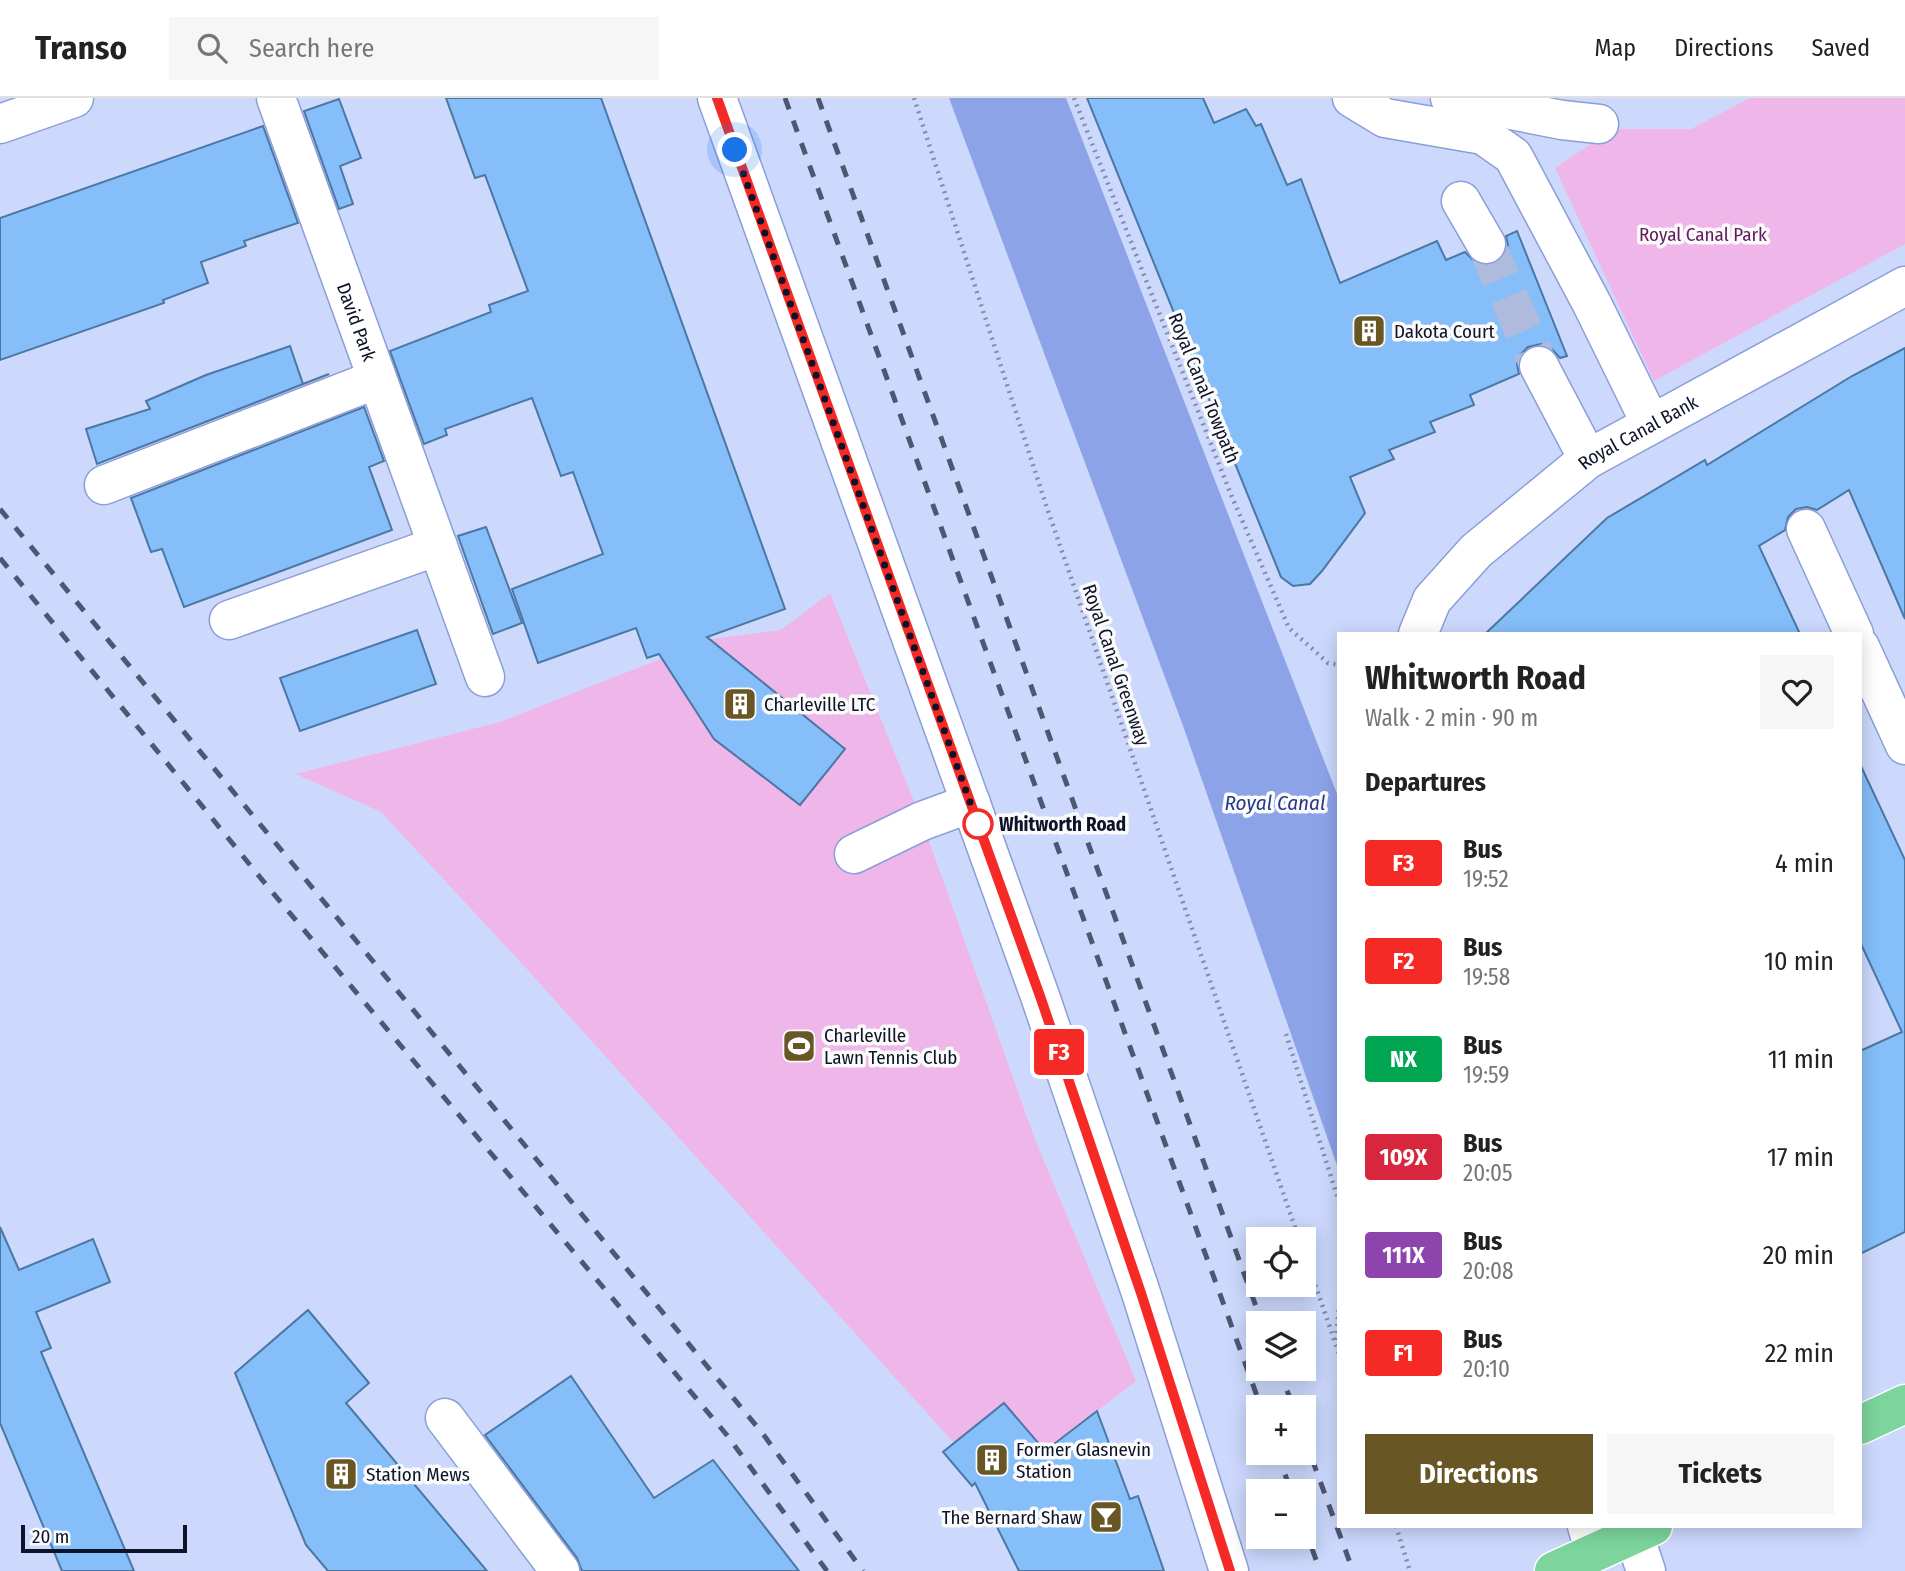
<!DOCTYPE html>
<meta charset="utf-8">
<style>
:root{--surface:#fff;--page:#f6f6f6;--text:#222;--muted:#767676;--line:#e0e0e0;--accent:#685624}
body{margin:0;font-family:"Fira Sans Condensed",sans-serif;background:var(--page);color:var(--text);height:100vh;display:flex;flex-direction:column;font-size:26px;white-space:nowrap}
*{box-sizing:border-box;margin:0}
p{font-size:23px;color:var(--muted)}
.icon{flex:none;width:38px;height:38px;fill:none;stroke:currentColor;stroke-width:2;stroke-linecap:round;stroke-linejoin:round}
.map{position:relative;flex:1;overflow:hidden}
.side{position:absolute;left:1337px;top:534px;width:525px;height:896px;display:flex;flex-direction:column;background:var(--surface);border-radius:0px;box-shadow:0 4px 18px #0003}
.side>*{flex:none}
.badge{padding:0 14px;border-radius:5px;font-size:24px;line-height:46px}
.buttons{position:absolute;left:1246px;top:1129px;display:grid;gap:14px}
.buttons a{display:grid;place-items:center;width:70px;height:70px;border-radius:0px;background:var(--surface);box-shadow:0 4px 18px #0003;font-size:35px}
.scale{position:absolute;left:21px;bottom:18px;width:166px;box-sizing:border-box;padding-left:7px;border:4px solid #0d1328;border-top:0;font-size:19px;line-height:24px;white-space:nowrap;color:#0d1328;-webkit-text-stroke:5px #fbfbfb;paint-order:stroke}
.you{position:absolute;width:35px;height:35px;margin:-18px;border:5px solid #fff;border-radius:50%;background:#1a73e8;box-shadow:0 0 0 10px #1a73e833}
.map>.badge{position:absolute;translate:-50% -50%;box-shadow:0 0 0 4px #fff}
h2{padding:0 28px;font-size:26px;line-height:63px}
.round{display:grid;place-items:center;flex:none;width:74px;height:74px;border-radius:0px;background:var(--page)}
.head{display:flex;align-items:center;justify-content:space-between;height:119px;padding:0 28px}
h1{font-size:33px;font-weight:700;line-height:52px}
.button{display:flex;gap:14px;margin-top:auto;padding:14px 28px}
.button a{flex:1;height:80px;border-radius:0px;background:var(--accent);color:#fff;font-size:28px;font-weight:700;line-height:80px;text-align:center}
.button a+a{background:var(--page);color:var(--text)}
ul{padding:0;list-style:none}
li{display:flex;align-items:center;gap:21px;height:98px;padding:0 28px}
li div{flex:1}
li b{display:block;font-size:26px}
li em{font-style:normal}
li .badge{min-width:77px;font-weight:700;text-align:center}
header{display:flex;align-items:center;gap:42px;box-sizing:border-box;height:98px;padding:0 35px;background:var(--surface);border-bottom:2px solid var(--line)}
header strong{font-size:33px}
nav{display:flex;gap:38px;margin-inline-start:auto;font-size:24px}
.search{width:490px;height:63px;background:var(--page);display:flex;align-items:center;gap:18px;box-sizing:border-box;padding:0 24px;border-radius:0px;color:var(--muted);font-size:26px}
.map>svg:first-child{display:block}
</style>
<header>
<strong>Transo</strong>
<div class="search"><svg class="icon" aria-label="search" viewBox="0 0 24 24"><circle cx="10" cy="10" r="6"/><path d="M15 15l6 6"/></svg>Search here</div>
<nav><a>Map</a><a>Directions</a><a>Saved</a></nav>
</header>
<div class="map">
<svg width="1905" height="1473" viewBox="0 0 1905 1473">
<rect width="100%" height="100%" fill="#ccd9fd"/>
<g fill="#efb6e9">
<polygon points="1750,0 1905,0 1905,146 1654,283 1555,70 1613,31 1691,31"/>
<polygon points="830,495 922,723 1034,1039 1136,1283 1045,1353 1004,1305 954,1345 515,858 381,714 296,676 500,624 712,541 781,532"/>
</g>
<polygon fill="#8da3e8" points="949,0 1066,0 1339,701 1339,1073 1182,625"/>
<polygon fill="#ccd9fd" points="1463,1428 1548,1428 1561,1473 1474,1473 1457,1431"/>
<g fill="#85bef9" stroke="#4b77a4" stroke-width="2">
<polygon points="446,0 601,0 785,511 707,539 845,651 800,707 714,641 659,556 647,560 636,530 538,565 512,491 603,456 573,374 561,378 532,300 445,331 447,337 424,346 390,253 491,214 489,207 528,193 485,77 475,80"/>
<polygon points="1087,0 1203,0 1214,25 1246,11 1256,28 1261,26 1287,87 1301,81 1340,185 1437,143 1446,162 1465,154 1476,165 1487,168 1496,165 1505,156 1508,147 1506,138 1517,133 1567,258 1560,260 1551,250 1541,246 1528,249 1520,257 1517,266 1519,276 1470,297 1474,307 1430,324 1435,334 1389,352 1394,361 1350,379 1365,415 1322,473 1310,486 1293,488 1281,479"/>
<polygon points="339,1 361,60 340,68 353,106 339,111 304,13"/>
<polygon points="263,28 298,125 244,143 246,148 201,164 208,185 163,202 164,205 0,262 0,120"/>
<polygon points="290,248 303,286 329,276 97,366 86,331 150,311 146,303 206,277"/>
<polygon points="1905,250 1905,521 1849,392 1817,412 1807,409 1796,411 1788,419 1785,432 1759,448 1800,536 1485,536 1607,420 1705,362 1707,367 1852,278"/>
<polygon points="364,309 384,363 369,369 392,432 184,509 162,451 151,454 131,400"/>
<polygon points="486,429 522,525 493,536 458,438"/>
<polygon points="417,532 436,586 300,633 280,580"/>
<polygon points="1860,666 1905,762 1905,1134 1860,1156 1860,953 1902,934 1860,844"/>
<polygon points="0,1129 19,1172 93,1141 110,1184 36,1214 51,1250 41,1254 134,1473 62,1473 0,1325"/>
<polygon points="308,1212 369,1285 346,1305 487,1473 328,1473 306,1447 235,1275"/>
<polygon points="571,1278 654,1400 713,1362 799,1473 582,1473 577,1460 485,1337"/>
<polygon points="1004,1305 1045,1353 1097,1313 1130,1401 1138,1398 1164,1473 1019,1473 975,1385 972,1388 943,1354"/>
</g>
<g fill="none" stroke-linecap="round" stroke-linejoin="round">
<polyline stroke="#afbbdd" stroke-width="38" stroke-dasharray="38 19" stroke-linecap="butt" points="1486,146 1539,268"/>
<defs>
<g id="minor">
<path id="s1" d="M 276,0 L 485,579"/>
<polyline points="717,0 1040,898 1141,1195 1229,1473"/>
<polyline points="1352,0 1385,20 1483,37 1513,58 1592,206 1651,326"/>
<polyline points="1450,0 1562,22 1599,26"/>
<polyline points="0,26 74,0"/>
<polyline points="1461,103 1486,146"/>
<polyline points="1539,268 1588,361"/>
<polyline points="104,387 377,281"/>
<polyline points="1806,431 1854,536"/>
<polyline points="229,522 438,448"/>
<path id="s2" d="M 1418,536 L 1432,502 L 1476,453 L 1588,361 L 1905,188"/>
<polyline points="1860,549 1905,647"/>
<polyline points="854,756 922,723 971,705"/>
<polyline points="445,1320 560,1473"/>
<polyline points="1587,1428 1594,1453"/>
<polyline points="1634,1437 1646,1473"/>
</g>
<g id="major">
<polyline points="1860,1327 1905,1306"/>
<polyline points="1554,1473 1653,1428"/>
</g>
</defs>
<use href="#minor" stroke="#8b9ed6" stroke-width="41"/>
<use href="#major" stroke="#fff" stroke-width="41"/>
<g stroke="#838dab" stroke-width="4.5" stroke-dasharray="2 5" stroke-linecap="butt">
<polyline points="914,0 1046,407 1299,1141"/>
<polyline points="1074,0 1232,399 1289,530 1328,565 1339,567"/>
<polyline points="1286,936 1339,1104"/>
<polyline points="1304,1154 1339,1256"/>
<polyline points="1336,1242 1339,1208"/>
<polyline points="1396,1428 1410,1473"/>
</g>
<use href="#minor" stroke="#fff" stroke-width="38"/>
<use href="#major" stroke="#7dd59d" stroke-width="38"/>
<g stroke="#4e5771" stroke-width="5" stroke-dasharray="12 12" stroke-linecap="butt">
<polyline points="785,0 1261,1309"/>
<polyline points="818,0 1262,1225"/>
<polyline points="0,411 763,1336 863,1473"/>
<polyline points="0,460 268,789 726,1336 827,1473"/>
<polyline points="1279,1270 1293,1309"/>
<polyline points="1304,1339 1353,1473"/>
<polyline points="1277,1354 1291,1393"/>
<polyline points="1304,1428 1320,1473"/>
</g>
</g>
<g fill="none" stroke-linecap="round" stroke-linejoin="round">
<defs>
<polyline id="line" points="717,0 1040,898 1141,1195 1230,1473"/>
</defs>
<use href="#line" stroke="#fff" stroke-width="16"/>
<use href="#line" stroke="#f52a26" stroke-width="10"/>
<polyline stroke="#0d1328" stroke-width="7" stroke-dasharray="0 12.6" points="735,52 979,729 978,726"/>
</g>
<defs>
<symbol id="building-square" viewBox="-11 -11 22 22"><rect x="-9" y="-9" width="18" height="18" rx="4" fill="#685624" stroke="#fbfbfb"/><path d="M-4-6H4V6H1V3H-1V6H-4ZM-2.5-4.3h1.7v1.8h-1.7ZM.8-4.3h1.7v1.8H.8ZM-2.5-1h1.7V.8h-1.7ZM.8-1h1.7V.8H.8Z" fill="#fff"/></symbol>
<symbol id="stadium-square" viewBox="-11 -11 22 22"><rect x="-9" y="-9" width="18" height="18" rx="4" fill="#685624" stroke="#fbfbfb"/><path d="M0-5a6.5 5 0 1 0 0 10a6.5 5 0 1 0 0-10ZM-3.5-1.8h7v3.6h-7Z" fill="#fff"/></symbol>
<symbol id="bar-square" viewBox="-11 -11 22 22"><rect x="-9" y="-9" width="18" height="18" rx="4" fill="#685624" stroke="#fbfbfb"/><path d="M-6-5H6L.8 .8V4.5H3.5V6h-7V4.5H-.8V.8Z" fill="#fff"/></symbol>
</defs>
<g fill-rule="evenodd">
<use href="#building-square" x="1350" y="214" width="38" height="38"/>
<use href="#building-square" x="721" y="587" width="38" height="38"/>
<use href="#stadium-square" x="780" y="929" width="38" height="38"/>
<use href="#building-square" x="973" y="1343" width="38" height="38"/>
<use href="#building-square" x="322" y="1357" width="38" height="38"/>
<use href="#bar-square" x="1087" y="1400" width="38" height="38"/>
</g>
<circle fill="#fff" stroke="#f52a26" stroke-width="3.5" cx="978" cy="726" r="14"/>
<g text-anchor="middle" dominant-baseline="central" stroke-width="7" stroke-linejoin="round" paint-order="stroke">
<g font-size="19" fill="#631b60" stroke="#fbfbfb">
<text x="1703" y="136">Royal Canal Park</text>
</g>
<g font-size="19" fill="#0d1328" stroke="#fbfbfb">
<text stroke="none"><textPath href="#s1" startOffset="238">David Park</textPath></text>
<text transform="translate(1204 290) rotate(68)">Royal Canal Towpath</text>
<text stroke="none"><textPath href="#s2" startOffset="304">Royal Canal Bank</textPath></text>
<text transform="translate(1116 567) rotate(71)">Royal Canal Greenway</text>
</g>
<g font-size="19" fill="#0d1328" stroke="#fbfbfb" text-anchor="start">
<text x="1394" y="233">Dakota Court</text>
<text x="764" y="606">Charleville LTC</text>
<text x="824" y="937">Charleville<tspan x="824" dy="22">Lawn Tennis Club</tspan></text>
<text x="1016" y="1351">Former Glasnevin<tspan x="1016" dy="22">Station</tspan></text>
<text x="366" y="1376">Station Mews</text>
<text x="1082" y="1419" text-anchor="end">The Bernard Shaw</text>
</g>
<g font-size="19" font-weight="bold" fill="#0d1328" stroke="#fbfbfb" text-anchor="start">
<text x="999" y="726">Whitworth Road</text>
</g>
<g font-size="21" font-style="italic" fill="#283989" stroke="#fbfbfb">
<text x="1275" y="705">Royal Canal</text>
</g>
</g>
</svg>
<div class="buttons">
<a><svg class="icon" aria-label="locate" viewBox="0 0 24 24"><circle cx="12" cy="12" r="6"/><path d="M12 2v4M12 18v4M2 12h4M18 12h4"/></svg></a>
<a><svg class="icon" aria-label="layers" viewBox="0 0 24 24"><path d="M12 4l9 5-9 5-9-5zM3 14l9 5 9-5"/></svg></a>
<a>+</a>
<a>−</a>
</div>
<div class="scale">20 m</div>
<div class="you" style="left:735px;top:52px"></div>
<b class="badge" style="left:1059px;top:954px;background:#f52a26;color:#fff">F3</b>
<section class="side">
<div class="head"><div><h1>Whitworth Road</h1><p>Walk · 2 min · 90 m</p></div><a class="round"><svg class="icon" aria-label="heart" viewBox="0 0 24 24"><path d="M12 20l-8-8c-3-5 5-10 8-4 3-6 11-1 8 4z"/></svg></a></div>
<h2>Departures</h2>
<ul>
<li><span class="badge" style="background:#f52a26;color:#fff">F3</span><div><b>Bus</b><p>19:52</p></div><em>4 min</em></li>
<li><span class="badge" style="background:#f52a26;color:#fff">F2</span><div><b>Bus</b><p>19:58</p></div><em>10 min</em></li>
<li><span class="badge" style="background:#00a651;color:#fff">NX</span><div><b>Bus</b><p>19:59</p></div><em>11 min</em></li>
<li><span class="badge" style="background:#d7263d;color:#fff">109X</span><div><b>Bus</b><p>20:05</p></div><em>17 min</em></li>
<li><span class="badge" style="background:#8e44ad;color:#fff">111X</span><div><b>Bus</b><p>20:08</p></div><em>20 min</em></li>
<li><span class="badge" style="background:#f52a26;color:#fff">F1</span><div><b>Bus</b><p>20:10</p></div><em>22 min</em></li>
</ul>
<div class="button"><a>Directions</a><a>Tickets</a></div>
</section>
</div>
